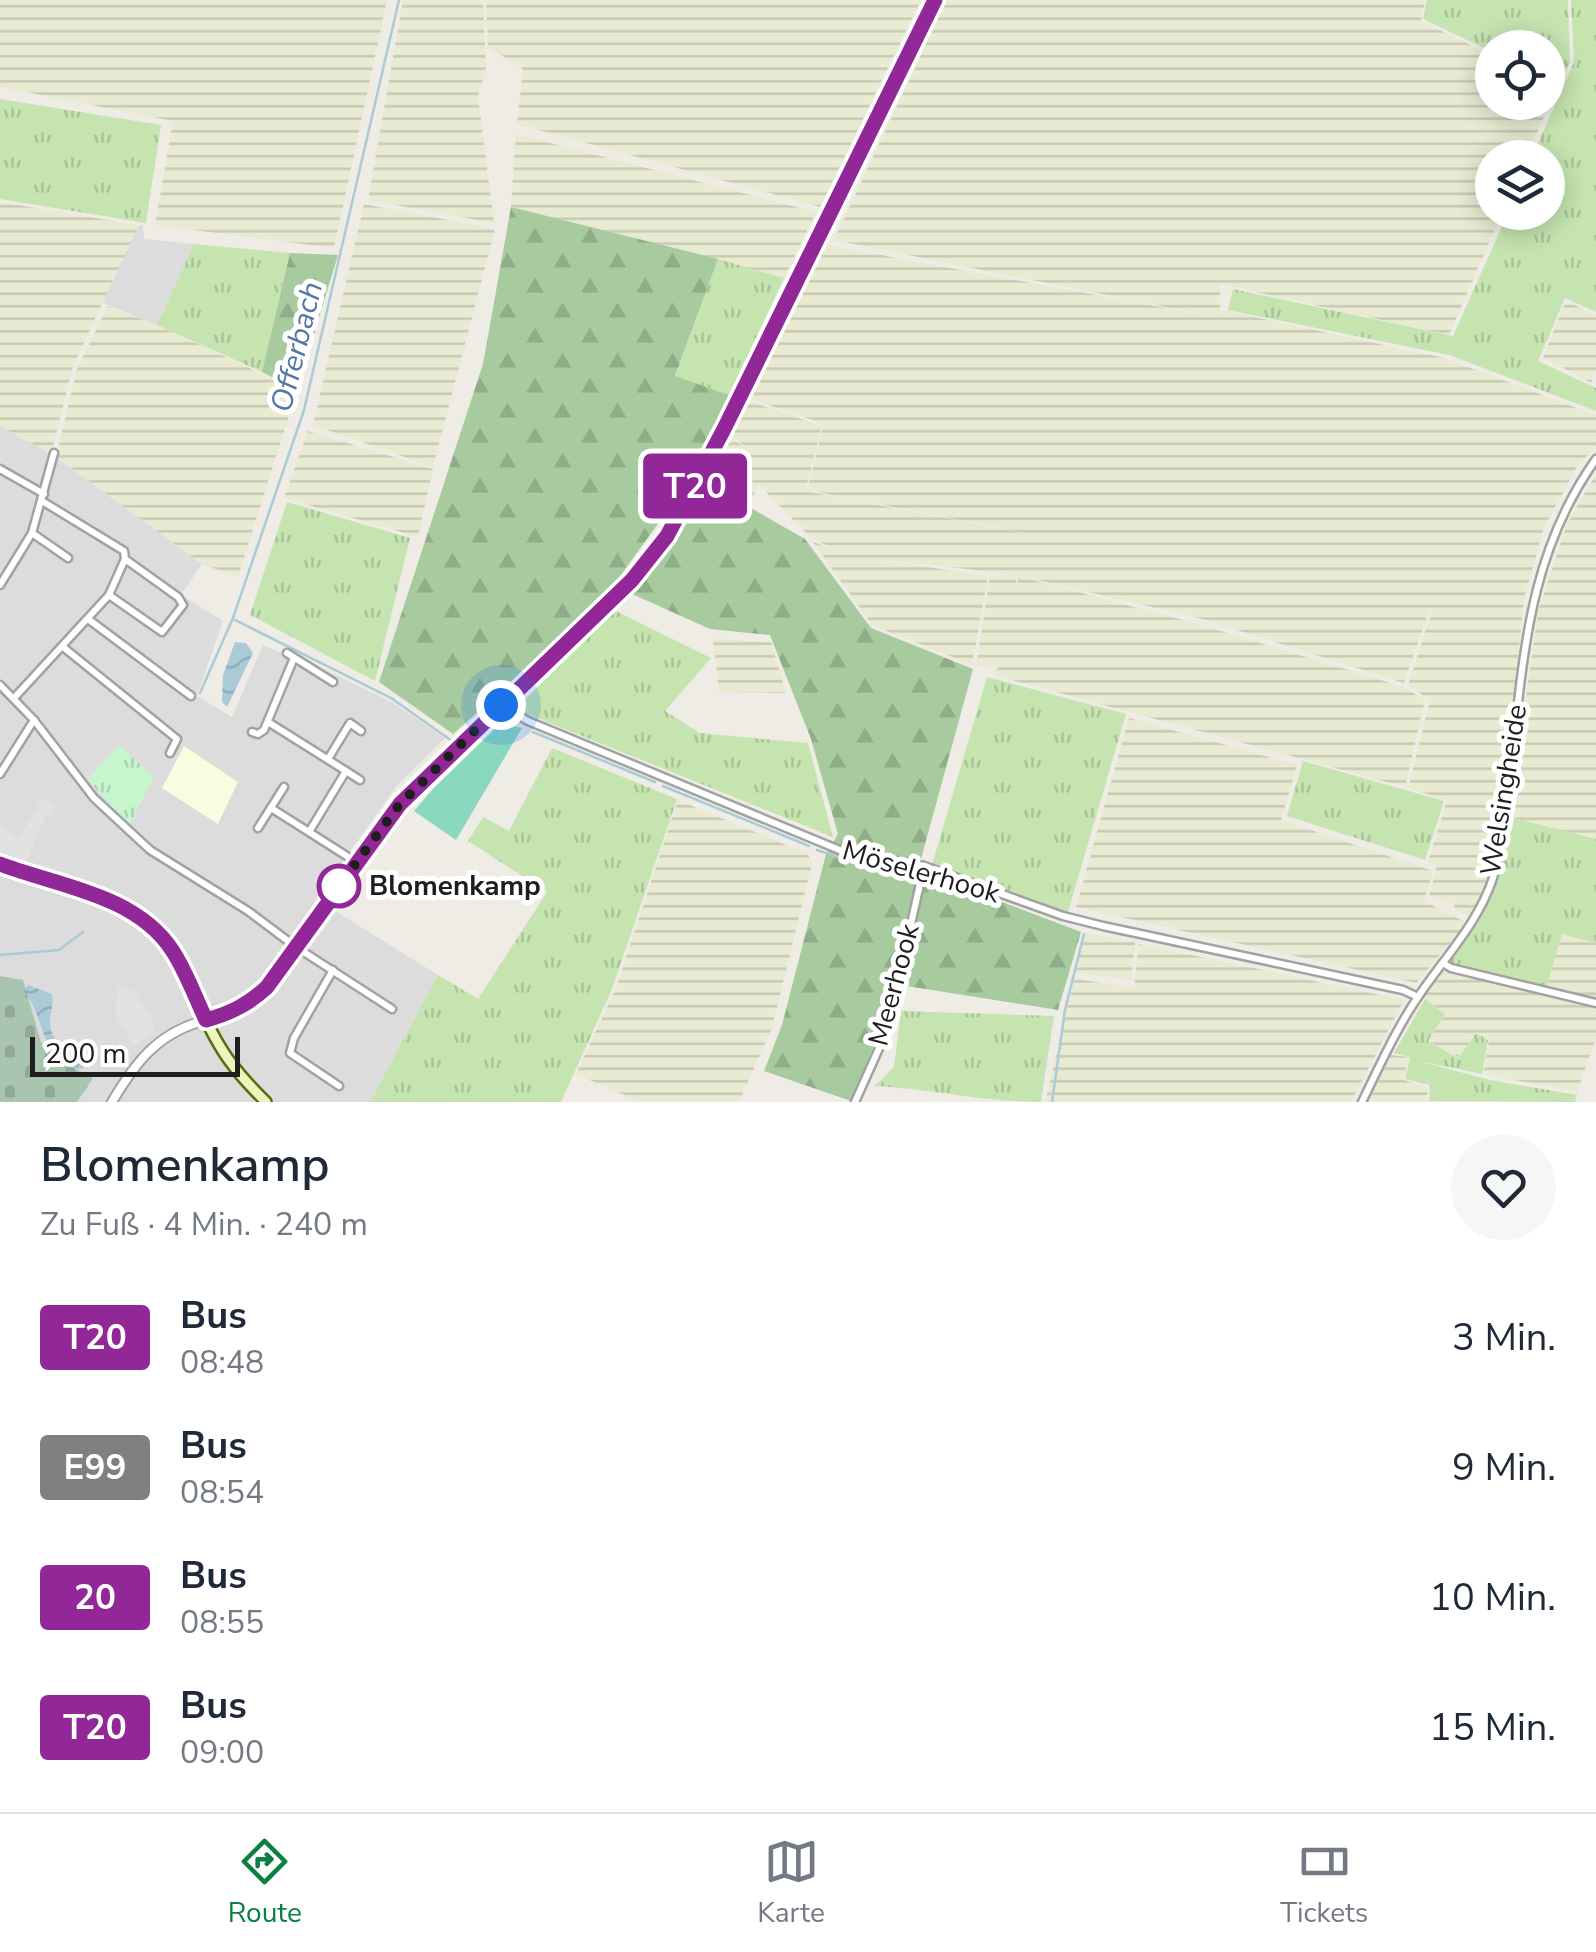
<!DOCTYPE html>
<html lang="de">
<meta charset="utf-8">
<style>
:root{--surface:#fff;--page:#f6f6f7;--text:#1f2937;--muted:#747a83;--line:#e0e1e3;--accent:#0b8043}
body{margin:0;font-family:"Nunito Sans",sans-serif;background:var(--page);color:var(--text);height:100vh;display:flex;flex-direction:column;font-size:38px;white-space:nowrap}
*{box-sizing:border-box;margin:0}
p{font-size:32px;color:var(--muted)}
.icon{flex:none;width:55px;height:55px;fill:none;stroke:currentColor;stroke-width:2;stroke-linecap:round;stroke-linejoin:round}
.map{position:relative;height:1102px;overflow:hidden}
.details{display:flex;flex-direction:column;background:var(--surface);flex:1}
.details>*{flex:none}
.badge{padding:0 20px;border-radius:8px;font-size:35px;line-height:65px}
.fabs{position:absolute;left:1475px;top:30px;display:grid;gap:20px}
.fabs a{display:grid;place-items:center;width:90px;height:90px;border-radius:50%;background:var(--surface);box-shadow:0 5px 25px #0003;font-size:50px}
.scale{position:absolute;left:30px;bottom:25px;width:210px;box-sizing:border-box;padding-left:10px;border:5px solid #1e1e1e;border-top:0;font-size:28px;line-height:35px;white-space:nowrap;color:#1e1e1e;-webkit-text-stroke:8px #fff;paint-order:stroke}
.you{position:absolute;width:50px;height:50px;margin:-25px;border:8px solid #fff;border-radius:50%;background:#1a73e8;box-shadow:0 0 0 15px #1a73e833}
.map>.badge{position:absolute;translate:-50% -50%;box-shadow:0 0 0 5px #fff}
.round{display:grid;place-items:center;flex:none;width:105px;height:105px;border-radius:52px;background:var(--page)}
.head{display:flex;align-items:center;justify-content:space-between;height:170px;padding:0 40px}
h1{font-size:48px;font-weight:600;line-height:75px}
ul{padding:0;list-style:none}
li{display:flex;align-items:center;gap:30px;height:130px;padding:0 40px}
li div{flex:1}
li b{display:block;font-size:38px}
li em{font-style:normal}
li .badge{min-width:110px;font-weight:700;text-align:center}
.dock{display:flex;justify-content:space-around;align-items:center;height:140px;border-top:2px solid var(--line);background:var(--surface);font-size:28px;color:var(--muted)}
.dock a{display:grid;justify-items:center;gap:5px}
.dock .active{color:var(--accent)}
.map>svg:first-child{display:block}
</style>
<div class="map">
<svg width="1596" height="1102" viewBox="0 0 1596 1102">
<defs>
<pattern id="farmland-rules" width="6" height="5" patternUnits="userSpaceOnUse" patternTransform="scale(2.5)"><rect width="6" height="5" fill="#e8ebd2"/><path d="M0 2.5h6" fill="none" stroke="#c7c9b4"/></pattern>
<pattern id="grass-tufts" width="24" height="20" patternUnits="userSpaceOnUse" patternTransform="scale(2.5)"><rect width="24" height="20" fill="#c5e4b0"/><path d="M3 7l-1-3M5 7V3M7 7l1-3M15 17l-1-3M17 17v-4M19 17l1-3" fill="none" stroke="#a9c397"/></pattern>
<pattern id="forest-firs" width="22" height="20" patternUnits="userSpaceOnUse" patternTransform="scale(2.5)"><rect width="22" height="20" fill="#a7ca9e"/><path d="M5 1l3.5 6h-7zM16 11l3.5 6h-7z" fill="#8fad88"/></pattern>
<pattern id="cemetery-stones" width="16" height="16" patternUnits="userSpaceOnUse" patternTransform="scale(2.5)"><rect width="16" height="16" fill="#a9c5af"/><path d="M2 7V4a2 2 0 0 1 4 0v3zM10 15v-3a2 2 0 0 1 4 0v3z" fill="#91a996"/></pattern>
<pattern id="park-tufts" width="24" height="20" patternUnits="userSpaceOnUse" patternTransform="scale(2.5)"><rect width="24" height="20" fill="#c6f5ce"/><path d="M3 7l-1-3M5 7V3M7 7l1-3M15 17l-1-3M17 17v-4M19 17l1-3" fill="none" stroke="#aad2b0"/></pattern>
<pattern id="water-waves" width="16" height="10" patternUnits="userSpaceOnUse" patternTransform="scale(2.5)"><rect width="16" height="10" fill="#aacad8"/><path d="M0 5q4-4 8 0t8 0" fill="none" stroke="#92adb9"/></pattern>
</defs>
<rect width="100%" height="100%" fill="#eeece5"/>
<g fill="#dcdcdc">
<polygon points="139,225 143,225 144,239 194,244 157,325 101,302"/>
<polygon points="0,426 56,457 202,564 181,595 223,621 197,696 232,717 263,645 284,654 286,651 392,702 445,738 396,787 316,899 438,975 370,1102 0,1102"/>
</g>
<polygon fill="#fafce1" points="184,746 238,782 218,824 162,788"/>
<g fill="url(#farmland-rules)">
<polygon points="0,0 387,0 334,248 155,225 173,121 0,87"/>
<polygon points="403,0 483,0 486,69 478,96 494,223 368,200"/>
<polygon points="486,0 921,0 820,207 517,124 523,69 488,47"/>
<polygon points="947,0 1425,0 1421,21 1492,55 1492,102 1548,102 1548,81 1558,86 1526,157 1492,158 1492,212 1502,213 1449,335 1220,284 1220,315 1223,310 1444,358 1596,415 1596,446 1576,468 1543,530 1524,599 1502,821 1490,875 1473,917 1456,910 1453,903 1429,896 1437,865 1428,862 1447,800 1408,788 1430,700 1408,685 1432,611 1429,611 1404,683 1202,619 1016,575 1016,587 1018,576 1198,624 1404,687 1425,700 1405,787 993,675 1000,665 976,666 990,576 1010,574 860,557 988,576 972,665 872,625 813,542 835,549 811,538 758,484 751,502 709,479 729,438 763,456 730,437 749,401 822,426 805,491 1066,541 807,490 824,424 751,399 827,245 1220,318 834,240"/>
<polygon points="516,134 816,212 784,278 511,207"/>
<polygon points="0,202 139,225 73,366 51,454 0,426"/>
<polygon points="364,204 495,229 433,467 313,425"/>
<polygon points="1566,301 1596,315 1596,371 1591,383 1543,357"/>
<polygon points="108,306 157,325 297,390 238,577 202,564 56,457 77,369"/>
<polygon points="308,431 433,469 418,537 284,498"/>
<polygon points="1596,474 1596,839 1509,817 1538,612 1567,524"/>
<polygon points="713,639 771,642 786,693 719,692"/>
<polygon points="1129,718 1297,765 1281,820 1433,871 1424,901 1467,923 1416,983 1076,907"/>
<polygon points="678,800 808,854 812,864 772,1028 739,1102 640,1102 576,1074 616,988"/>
<polygon points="1085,933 1135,942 1131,980 1073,972"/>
<polygon points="1562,933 1596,943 1596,1000 1546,988"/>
<polygon points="1139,944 1404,1000 1351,1102 1045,1102 1074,979 1134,987"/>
<polygon points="1449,969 1596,1004 1596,1039 1577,1092 1483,1074 1489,1040 1477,1032 1458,1057 1428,1041 1445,1014 1423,997 1437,977"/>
<polygon points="1391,1055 1408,1057 1404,1080 1429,1088 1425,1102 1368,1102"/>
</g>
<g fill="url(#grass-tufts)">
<polygon points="1427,0 1568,0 1570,62 1559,83 1548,78 1548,48 1492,48 1492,52 1423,19"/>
<polygon points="1571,0 1596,0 1596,312 1565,298 1538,361 1596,388 1596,411 1449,355 1228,310 1233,289 1453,336 1508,213 1548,212 1548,158 1532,157 1574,62"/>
<polygon points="0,99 161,125 146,223 0,199"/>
<polygon points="194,244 290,253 262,372 157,325"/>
<polygon points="718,259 784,278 729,395 675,377"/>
<polygon points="287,502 410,538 375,681 250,615"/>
<polygon points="616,611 711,658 665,711 700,733 808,743 833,837 515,709"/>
<polygon points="987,677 1126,714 1068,912 932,865"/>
<polygon points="552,748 677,799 612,989 561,1102 370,1102 438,975 478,999 547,892 468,841 483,817 509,831"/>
<polygon points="1303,761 1444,801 1425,860 1287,816"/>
<polygon points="1509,817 1596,839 1596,943 1562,934 1546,988 1452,965 1451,960 1488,901 1496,877"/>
<polygon points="1425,999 1445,1014 1428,1041 1458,1058 1476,1033 1488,1040 1482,1074 1415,1060 1490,1080 1577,1095 1575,1102 1429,1101 1430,1085 1405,1079 1410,1057 1394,1053"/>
<path d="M 901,1011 L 1054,1016 L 1041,1102 C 985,1102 931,1089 875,1086 L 894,1067 Z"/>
</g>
<g fill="url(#forest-firs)">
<polygon points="511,207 718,259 675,376 729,395 686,485 602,601 453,734 379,682 483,364"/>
<polygon points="290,253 338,255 297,390 262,372"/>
<polygon points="707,483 805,539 871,628 973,669 918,870 1081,932 1058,1010 888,983 875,1043 851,1101 764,1071 782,1025 826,854 838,834 811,739 770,635 710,629 632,594 675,542"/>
</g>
<polygon fill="url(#cemetery-stones)" points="0,976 23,980 41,1042 57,1059 93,1078 77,1102 0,1102"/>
<polygon fill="url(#park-tufts)" points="119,745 154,777 129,825 87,779"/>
<polygon fill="#8ad7bf" points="501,723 522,728 456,840 414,811 433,789"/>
<g fill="#e2e2e2">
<polygon points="43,798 55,806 51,816 46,815 25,862 8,857 3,851 0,855 0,827 19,838"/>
<polygon points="119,987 133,990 152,1020 155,1032 134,1046 115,1013"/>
</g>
<g fill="url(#water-waves)">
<polygon points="235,642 246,643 253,653 227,707 222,702 223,675"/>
<path d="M 28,985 L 52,994 C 54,1004 51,1009 50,1019 C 49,1041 66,1054 84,1063 L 84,1068 L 77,1069 C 33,1043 48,1021 23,990 Z"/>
</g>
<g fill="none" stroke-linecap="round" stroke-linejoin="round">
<g stroke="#aacad8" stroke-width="2.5">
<polyline points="235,620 391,698 452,741"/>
<polyline points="200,693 233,618 304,410 399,0"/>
<polyline points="533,732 655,782"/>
<polyline points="467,751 500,718"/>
<polyline points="663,786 809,846"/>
<polyline points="817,850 860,864 911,872"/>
<polyline points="0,955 59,950 83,932"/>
<polyline points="1052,1102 1065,1010 1084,934"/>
</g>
<defs>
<g id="minor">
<polyline points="0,469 44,494"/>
<polyline points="42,501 124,551 125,559 178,597 183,605 162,632 109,595"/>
<polyline points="32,533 68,558"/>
<polyline points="0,585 32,533 54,453"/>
<polyline points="88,619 191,696"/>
<polyline points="63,647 177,739 170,753"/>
<polyline points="287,653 333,682"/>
<polyline points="0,685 34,720 94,798 150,850 248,911 296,947 392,1009"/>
<polyline points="15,697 109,595 125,559"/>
<polyline points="501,705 528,721 842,851 924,866 1063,916 1103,926 1403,990 1418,997"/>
<polyline points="268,722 346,771 309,832 356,862"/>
<polyline points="252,732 258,734 264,730 294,658"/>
<polyline points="328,759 350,723 361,731"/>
<polyline points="346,771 360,780"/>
<polyline points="0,774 34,720"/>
<polyline points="271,808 309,832"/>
<polyline points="258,828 284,787"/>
<polyline points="1443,963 1451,968 1596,1003"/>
<polyline points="333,970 294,1038 290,1053 339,1086"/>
<polyline points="855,1102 881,1044 892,984 911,924 924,866"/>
<path d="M 1362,1102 C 1380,1065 1397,1027 1420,994 C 1446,956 1478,923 1493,878 C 1503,844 1506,807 1510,772 C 1524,658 1527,556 1596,459"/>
</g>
<path id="tertiary" d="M 112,1102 C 136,1061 159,1032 206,1020"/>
<g id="secondary">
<path d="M 0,864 C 46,882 103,889 142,920 C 183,951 193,1001 218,1043 C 231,1066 248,1084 266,1102"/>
<polyline points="206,1020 242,1007 267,987 400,804 632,579 667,536 693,492 935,0"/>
</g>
</defs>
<use href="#minor" stroke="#a2a2a2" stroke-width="11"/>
<use href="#tertiary" stroke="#a2a2a2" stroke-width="12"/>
<use href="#secondary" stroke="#5b6c0f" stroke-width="14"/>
<use href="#minor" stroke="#fff" stroke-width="6"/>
<use href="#tertiary" stroke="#fff" stroke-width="8"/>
<use href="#secondary" stroke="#edf4be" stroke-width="9"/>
</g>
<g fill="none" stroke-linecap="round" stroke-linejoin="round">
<defs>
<path id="line" d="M 0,864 C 57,886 135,894 172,950 C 186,971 195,997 206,1020 C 231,1013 249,1004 267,987 L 400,804 L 632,580 L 667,536 L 724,429 L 935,0"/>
</defs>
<use href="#line" stroke="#fff" stroke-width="22"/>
<use href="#line" stroke="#922898" stroke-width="15"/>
<polyline stroke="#1e1e1e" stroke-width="10" stroke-dasharray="0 18" points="339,886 336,890 400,804 501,705"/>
</g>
<circle fill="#fff" stroke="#922898" stroke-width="5" cx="339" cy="886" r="20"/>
<g text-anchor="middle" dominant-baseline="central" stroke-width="10" stroke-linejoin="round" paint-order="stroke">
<g font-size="28" fill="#1e1e1e" stroke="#fff">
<text transform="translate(1504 790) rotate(-81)">Welsingheide</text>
<text transform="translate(921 872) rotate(16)">Möselerhook</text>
<text transform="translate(894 985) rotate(-75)">Meerhook</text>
</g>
<g font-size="28" font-weight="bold" fill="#1e1e1e" stroke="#fff" text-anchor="start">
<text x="369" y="886">Blomenkamp</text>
</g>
<g font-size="30" font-style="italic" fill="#5376a6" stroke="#fff">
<text transform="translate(297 347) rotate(-76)">Offerbach</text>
</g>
</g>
</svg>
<div class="fabs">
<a><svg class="icon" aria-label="locate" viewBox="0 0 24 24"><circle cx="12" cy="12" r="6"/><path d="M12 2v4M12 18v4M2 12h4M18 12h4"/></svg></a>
<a><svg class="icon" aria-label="layers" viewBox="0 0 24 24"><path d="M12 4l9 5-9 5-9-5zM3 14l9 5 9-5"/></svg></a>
</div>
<div class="scale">200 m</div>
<div class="you" style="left:501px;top:705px"></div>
<b class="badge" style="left:695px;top:486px;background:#922898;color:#fff">T20</b>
</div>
<section class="details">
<div class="head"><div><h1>Blomenkamp</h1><p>Zu Fuß · 4 Min. · 240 m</p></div><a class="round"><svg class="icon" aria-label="heart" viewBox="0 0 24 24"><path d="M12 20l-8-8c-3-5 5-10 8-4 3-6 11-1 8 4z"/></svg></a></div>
<ul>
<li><span class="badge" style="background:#922898;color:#fff">T20</span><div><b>Bus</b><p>08:48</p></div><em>3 Min.</em></li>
<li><span class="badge" style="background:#808080;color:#fff">E99</span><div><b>Bus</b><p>08:54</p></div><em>9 Min.</em></li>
<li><span class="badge" style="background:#922898;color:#fff">20</span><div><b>Bus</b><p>08:55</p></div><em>10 Min.</em></li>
<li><span class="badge" style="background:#922898;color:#fff">T20</span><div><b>Bus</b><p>09:00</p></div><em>15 Min.</em></li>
</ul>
</section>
<nav class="dock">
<a class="active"><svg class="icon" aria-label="directions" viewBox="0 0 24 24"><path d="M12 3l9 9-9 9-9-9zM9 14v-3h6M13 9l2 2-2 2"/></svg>Route</a>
<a><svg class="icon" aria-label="map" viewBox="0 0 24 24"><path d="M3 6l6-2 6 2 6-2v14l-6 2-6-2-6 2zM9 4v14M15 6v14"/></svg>Karte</a>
<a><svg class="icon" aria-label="tickets" viewBox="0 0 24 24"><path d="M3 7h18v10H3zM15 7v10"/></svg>Tickets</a>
</nav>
